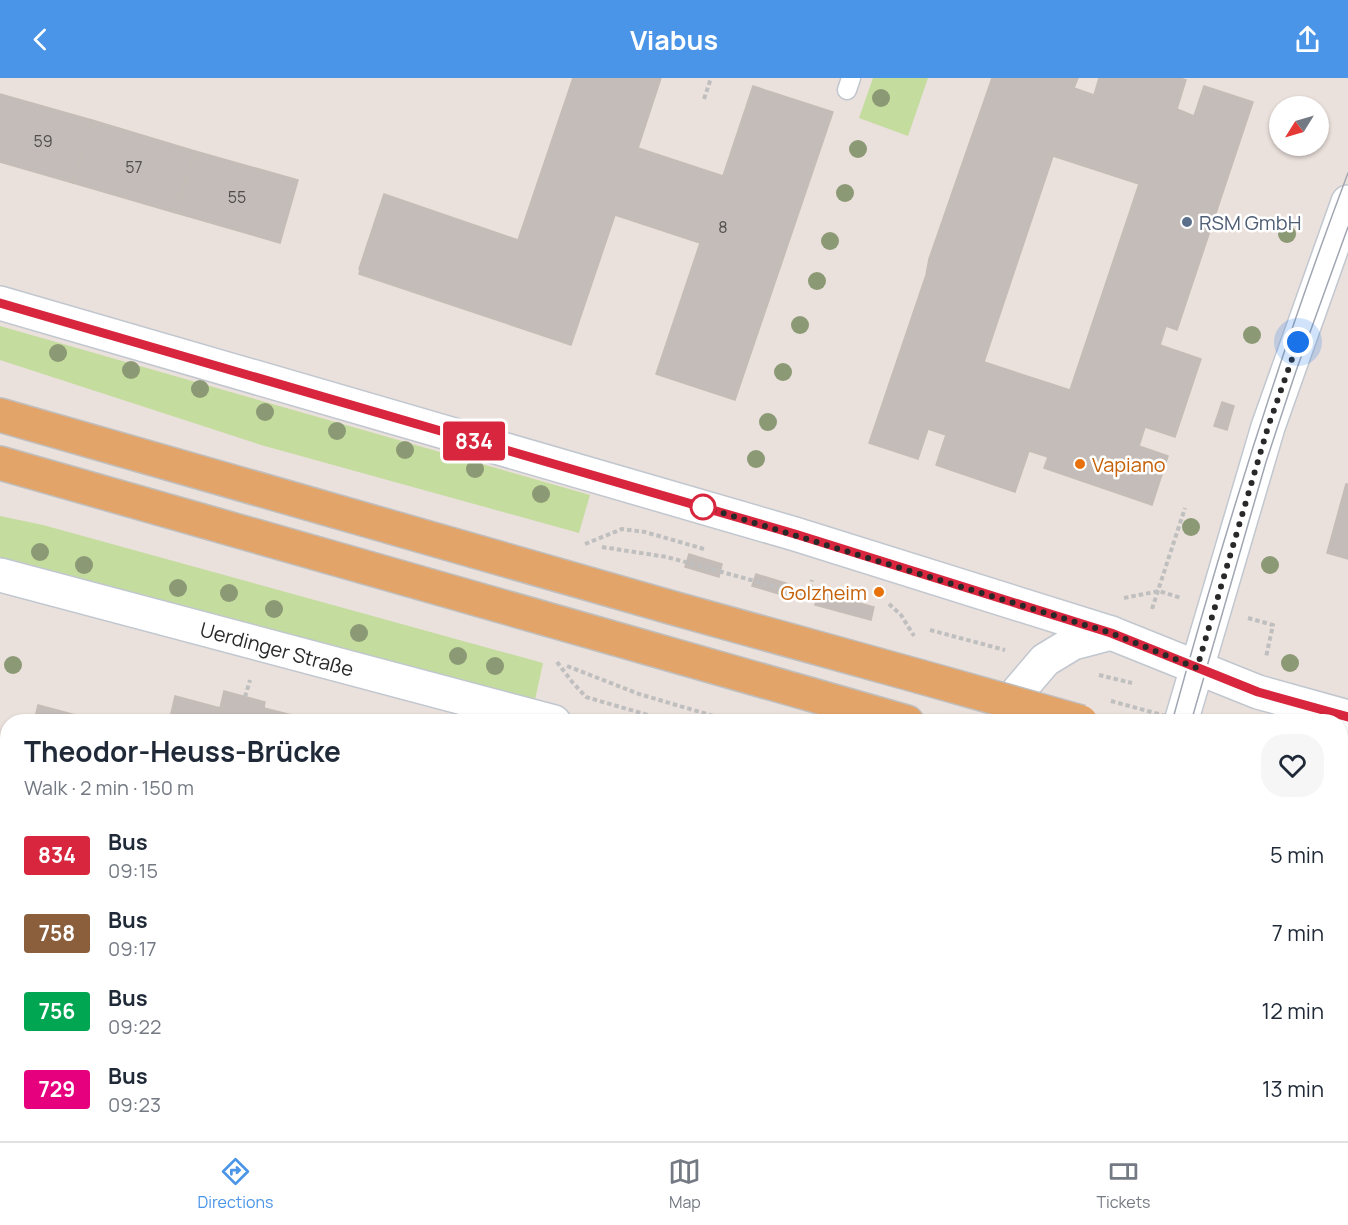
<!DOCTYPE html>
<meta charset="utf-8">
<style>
:root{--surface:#fff;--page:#f6f6f7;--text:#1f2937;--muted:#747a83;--line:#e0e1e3;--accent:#4b95e8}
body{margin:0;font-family:Manrope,sans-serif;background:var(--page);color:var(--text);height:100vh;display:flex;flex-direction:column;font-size:22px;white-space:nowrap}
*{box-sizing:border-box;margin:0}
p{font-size:20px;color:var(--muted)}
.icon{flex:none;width:33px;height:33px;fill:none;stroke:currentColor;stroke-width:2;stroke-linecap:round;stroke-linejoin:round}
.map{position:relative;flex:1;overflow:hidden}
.details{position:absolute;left:0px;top:636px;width:1348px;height:428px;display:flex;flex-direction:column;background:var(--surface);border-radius:24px 24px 0 0;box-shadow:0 2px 4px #0004}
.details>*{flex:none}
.badge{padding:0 12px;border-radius:4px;font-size:21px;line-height:39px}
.needle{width:39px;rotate:233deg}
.fabs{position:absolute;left:1269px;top:18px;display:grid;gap:12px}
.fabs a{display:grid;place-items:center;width:60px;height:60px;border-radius:50%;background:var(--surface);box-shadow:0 2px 4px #0004;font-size:30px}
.you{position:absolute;width:30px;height:30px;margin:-15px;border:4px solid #fff;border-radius:50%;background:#1a73e8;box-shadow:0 0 0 9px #1a73e833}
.map>.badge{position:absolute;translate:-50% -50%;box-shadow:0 0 0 3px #fff}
.round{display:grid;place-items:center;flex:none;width:63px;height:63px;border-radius:24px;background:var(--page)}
.overview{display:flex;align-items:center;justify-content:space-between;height:102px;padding:0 24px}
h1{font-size:28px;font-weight:700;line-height:45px}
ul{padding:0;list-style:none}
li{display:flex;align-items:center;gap:18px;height:78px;padding:0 24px}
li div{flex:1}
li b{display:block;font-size:22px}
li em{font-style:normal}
li .badge{min-width:66px;font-weight:700;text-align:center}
header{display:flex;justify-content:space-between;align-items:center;height:78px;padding:0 24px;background:var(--accent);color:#fff;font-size:27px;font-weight:700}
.tab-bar{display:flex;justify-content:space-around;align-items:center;height:84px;border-top:2px solid var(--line);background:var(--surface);font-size:16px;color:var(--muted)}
.tab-bar a{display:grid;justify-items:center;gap:3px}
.tab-bar .current{color:var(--accent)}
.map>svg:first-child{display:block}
</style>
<header><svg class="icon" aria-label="back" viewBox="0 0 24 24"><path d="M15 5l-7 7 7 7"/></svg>Viabus<svg class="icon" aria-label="share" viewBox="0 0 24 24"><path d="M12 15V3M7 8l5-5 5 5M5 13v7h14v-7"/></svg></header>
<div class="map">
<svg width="1348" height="1063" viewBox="0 0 1348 1063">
<rect width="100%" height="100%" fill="#eae0dc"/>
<g fill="#c4dc9e">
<polygon points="873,0 928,0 908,58 859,40"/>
<polygon points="0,248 590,417 579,455 261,367 0,282"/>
<polygon points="0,438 43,447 543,585 535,622 0,481"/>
</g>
<g fill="#c3bcb8" stroke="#c5bcb6" stroke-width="1.5" fill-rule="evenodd">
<polygon points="573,0 661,0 638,70 723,98 753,8 833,34 735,322 656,296 700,165 615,137 571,267 359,196 360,192 359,191 384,116 518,162"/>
<path d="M 992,0 L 1078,0 L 1074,10 L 1094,17 L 1099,0 L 1180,0 L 1186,2 L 1177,31 L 1194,38 L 1204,8 L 1253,24 L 1177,252 L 1166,248 L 1160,267 L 1201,281 L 1175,359 L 1145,349 L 1139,368 L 1168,378 L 1152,427 L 1044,390 L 1048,379 L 1029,373 L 1015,414 L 936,387 L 946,357 L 928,351 L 918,381 L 869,365 L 926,197 L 929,181 ZM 1053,78 L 1139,106 L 1070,312 L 984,284 Z"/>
<polygon points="0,16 92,42 73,105 0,84"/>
<polygon points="92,42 195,73 176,135 73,105"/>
<polygon points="195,73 298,102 280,165 176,135"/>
<polygon points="1222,324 1234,328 1227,352 1214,348"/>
<polygon points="1346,406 1348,406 1348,481 1327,475"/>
<polygon points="689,476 722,486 719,499 685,489"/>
<polygon points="756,496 789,506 786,518 752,508"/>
<polygon points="819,514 874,529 871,542 815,527"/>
<polygon points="224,613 265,624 264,630 300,639 299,644 169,644 175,618 220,630"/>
<polygon points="38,627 102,644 34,644"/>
<polygon points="8,908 8,1056 161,1056 159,1063 0,1063 0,936"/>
<polygon points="1348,952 1348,1063 1312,1063 1286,1056 1341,1056 1341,965 1344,966"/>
<polygon points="161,1056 447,1056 445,1063 159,1063"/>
<polygon points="609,1056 704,1056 702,1063 607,1063"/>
<polygon points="832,1056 861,1056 881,1062 830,1063"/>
<polygon points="883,1056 965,1056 963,1063 881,1063"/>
<polygon points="1146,1056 1236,1056 1253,1061 1252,1063 1144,1063"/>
</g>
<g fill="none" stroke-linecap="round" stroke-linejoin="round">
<defs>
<g id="lane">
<polyline points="847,12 851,0"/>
<polyline points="1341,690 1348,660"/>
</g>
<g id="secondary">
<polyline points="0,225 795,456 1111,555 1258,614 1348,639"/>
<polyline points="0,497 554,644"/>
<polyline points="1008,644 1010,623 1045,582 1073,565 1111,555"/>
<polyline points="1181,644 1268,349 1348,124"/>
<polyline points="1341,853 1348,855"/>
<polyline points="1040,1063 1042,1056"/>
<polyline points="1110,1063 1112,1056"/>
</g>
<g id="primary">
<polyline points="0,337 673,530 918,598"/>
<polyline points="0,385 907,644"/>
<polyline points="1341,716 1348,718"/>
<polyline points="1341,764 1348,766"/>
</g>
</defs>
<use href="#lane" stroke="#c1c7cf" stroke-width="21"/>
<use href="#secondary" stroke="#c1c7cf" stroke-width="36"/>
<use href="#primary" stroke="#bfbfbf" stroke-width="36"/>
<g stroke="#bfbfbf" stroke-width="4" stroke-dasharray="4.5 3" stroke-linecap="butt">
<polyline points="704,21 711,0"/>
<polyline points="585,466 622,451 645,454 704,471"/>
<polyline points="602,469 667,479 817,520"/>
<polyline points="808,518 812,502"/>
<polyline points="1124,520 1159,513 1181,520"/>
<polyline points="889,526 901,537 914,558"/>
<polyline points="1152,531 1185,430"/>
<polyline points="1248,540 1273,547 1266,579"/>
<polyline points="930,552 1005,572"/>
<polyline points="557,584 573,605 586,619 672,644"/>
<polyline points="567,588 639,616 734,644"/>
<polyline points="1099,597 1132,605"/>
<polyline points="245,619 250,602"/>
</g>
<use href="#lane" stroke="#fff" stroke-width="18"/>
<use href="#secondary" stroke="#fff" stroke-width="33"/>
<use href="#primary" stroke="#e3a469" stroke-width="33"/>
<g stroke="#a0a7b2" stroke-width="1.5">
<path d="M 1172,644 C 1223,458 1280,275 1348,95"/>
<polyline points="1191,644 1266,384 1296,293 1348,149"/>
<polyline points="1052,1063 1054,1056"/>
<polyline points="1071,1063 1073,1056"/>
</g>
<defs>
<polyline id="primary-bridge" points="918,598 1081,644"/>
</defs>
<use href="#primary-bridge" stroke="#bfbfbf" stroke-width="36" stroke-linecap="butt"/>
<g stroke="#bfbfbf" stroke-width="4" stroke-dasharray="4.5 3" stroke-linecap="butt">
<polyline points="1111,623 1188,644"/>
<polyline points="1341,685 1348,686"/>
</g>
<use href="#primary-bridge" stroke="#e3a469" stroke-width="33"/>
</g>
<g fill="#8c9975">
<circle cx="881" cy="20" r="9"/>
<circle cx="858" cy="71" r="9"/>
<circle cx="845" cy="115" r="9"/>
<circle cx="1287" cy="156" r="9"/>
<circle cx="830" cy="163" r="9"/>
<circle cx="817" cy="203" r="9"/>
<circle cx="800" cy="247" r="9"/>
<circle cx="1252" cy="257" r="9"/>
<circle cx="58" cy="275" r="9"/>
<circle cx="131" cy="292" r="9"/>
<circle cx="783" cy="294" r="9"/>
<circle cx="200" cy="311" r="9"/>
<circle cx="265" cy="334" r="9"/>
<circle cx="768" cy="344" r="9"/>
<circle cx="337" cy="353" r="9"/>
<circle cx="405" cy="372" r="9"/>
<circle cx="756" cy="381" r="9"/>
<circle cx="475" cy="391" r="9"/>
<circle cx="541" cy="416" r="9"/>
<circle cx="1191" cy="449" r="9"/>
<circle cx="40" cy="474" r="9"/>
<circle cx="84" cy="487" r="9"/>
<circle cx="1270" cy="487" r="9"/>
<circle cx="178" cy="510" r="9"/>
<circle cx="229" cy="515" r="9"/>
<circle cx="274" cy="531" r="9"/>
<circle cx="359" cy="555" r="9"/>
<circle cx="458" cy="578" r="9"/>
<circle cx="1290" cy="585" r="9"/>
<circle cx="13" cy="587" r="9"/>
<circle cx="495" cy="588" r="9"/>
</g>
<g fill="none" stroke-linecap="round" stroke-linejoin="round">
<defs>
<polyline id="line" points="0,225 795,456 1111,555 1258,614 1348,639"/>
</defs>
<use href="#line" stroke="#fff" stroke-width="14"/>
<use href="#line" stroke="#d7263d" stroke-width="9"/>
<polyline stroke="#292929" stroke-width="6" stroke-dasharray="0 10.8" points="703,429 1111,555 1197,590 1268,349 1298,264"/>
</g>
<circle fill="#5c6f8a" stroke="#fff" stroke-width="2" cx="1187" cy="144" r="6"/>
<g fill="#e8710a" stroke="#fff" stroke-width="2">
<circle cx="1080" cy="386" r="6"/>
<circle cx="879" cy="514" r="6"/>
</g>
<circle fill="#fff" stroke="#d7263d" stroke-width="3" cx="703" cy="429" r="12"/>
<g text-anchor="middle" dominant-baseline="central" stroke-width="5" stroke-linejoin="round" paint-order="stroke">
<g font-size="16" fill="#504e4d">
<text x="43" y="63">59</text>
<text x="134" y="89">57</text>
<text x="237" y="119">55</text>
<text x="723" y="149">8</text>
</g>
<g font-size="20" fill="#4e5e75" stroke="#fff" text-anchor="start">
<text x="1199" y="144">RSM GmbH</text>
</g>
<g font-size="20" fill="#c56008" stroke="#fff" text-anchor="start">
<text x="1092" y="386">Vapiano</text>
<text x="867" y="514" text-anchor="end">Golzheim</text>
</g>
<g font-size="20" fill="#292929" stroke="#fff">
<text transform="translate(277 571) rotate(15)">Uerdinger Straße</text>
</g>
</g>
</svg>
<div class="fabs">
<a><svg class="needle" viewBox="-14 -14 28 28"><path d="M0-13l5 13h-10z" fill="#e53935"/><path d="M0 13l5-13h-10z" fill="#747a83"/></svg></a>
</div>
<div class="you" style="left:1298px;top:264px"></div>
<b class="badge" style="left:474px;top:363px;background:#d7263d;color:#fff">834</b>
<section class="details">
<div class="overview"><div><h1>Theodor-Heuss-Brücke</h1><p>Walk · 2 min · 150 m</p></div><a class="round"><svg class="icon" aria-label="heart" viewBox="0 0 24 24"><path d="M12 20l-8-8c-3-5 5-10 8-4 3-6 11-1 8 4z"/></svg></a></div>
<ul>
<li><span class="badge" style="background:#d7263d;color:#fff">834</span><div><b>Bus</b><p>09:15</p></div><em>5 min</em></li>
<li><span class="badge" style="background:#8b5e3c;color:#fff">758</span><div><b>Bus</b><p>09:17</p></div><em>7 min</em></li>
<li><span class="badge" style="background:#00a651;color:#fff">756</span><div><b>Bus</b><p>09:22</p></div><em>12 min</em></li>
<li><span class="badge" style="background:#e6007e;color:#fff">729</span><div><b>Bus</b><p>09:23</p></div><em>13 min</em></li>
</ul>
</section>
</div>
<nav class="tab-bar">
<a class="current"><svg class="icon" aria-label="directions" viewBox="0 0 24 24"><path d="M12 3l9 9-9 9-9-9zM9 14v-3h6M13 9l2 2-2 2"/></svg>Directions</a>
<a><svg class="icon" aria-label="map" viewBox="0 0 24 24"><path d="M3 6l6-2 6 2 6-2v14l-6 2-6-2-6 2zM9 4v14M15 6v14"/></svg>Map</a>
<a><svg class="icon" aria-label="tickets" viewBox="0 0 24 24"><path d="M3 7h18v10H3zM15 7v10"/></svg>Tickets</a>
</nav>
